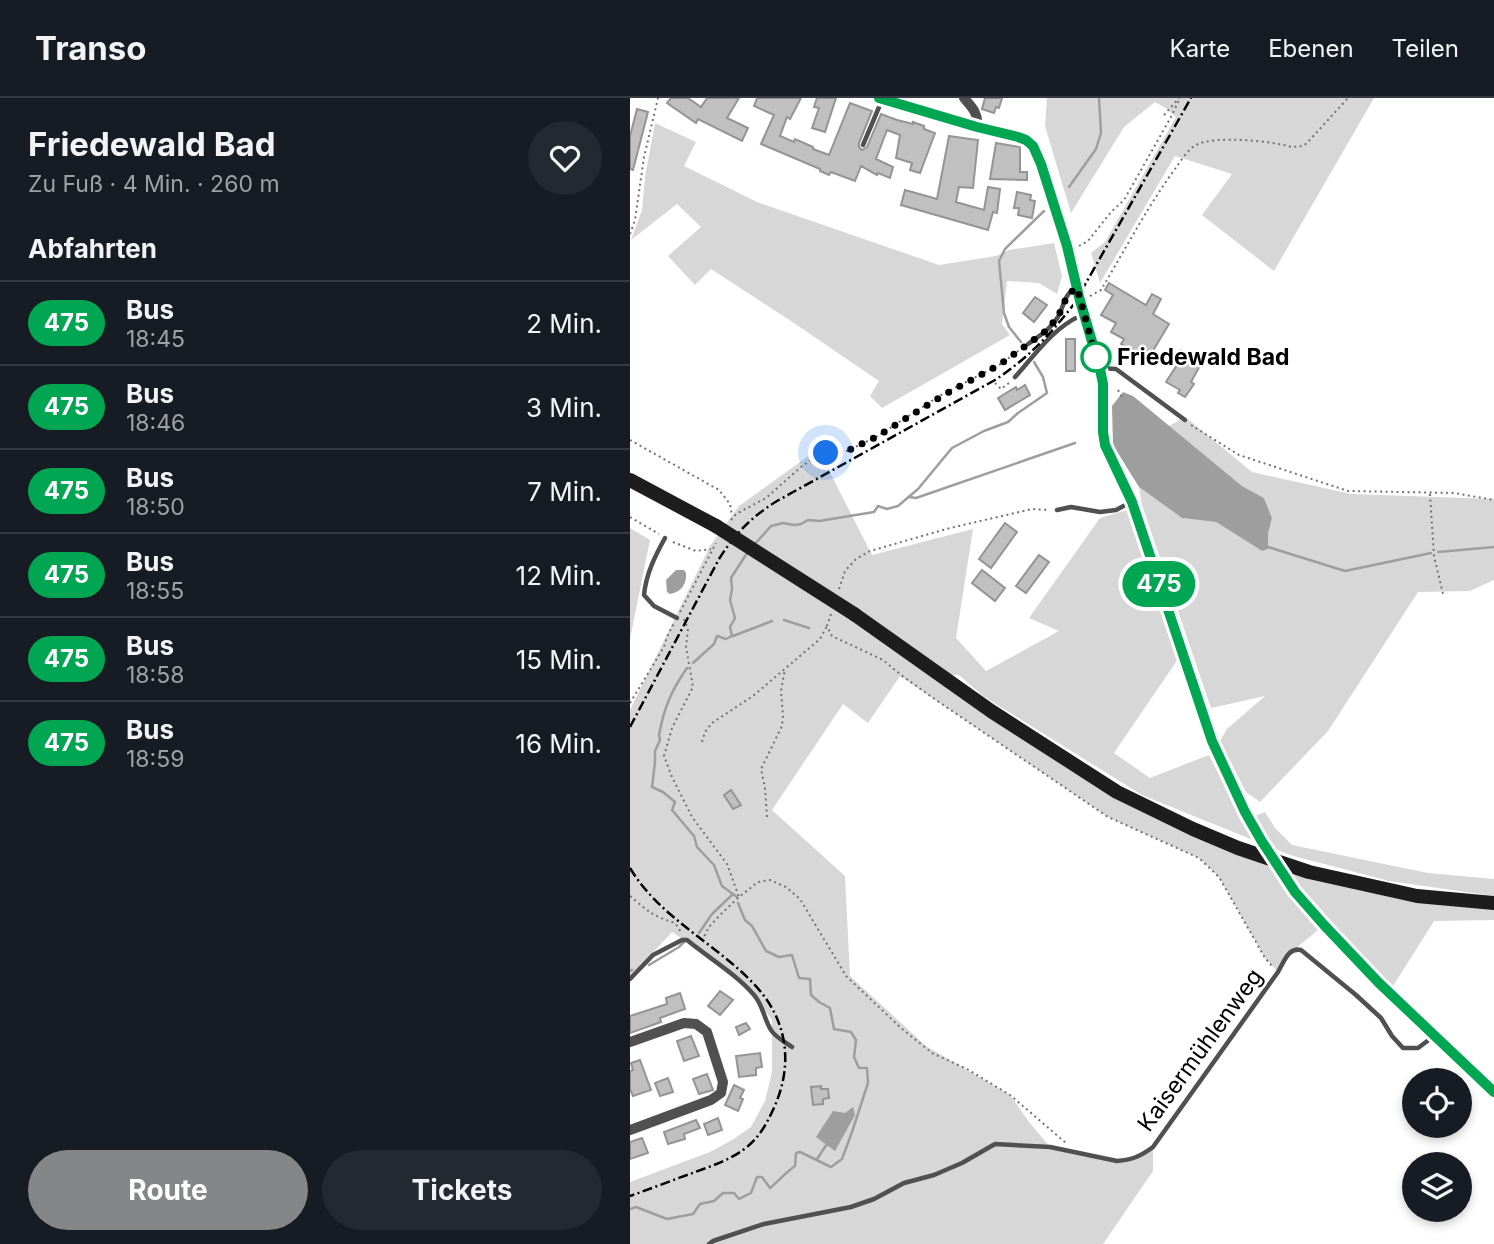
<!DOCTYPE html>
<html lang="de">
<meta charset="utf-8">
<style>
:root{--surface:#171b24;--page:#242831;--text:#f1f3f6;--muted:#9ea1a6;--line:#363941;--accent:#858687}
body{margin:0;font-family:Inter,sans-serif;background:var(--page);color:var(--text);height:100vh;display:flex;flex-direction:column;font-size:26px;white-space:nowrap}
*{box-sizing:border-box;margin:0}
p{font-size:23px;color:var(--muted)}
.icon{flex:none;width:38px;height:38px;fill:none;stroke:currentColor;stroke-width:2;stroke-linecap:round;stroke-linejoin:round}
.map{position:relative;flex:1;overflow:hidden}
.details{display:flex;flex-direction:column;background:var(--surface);width:630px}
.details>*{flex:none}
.badge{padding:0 14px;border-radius:23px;font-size:24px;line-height:46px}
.buttons{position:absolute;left:772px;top:970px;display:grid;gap:14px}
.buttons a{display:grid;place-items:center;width:70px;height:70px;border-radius:50%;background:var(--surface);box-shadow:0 4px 10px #0003;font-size:35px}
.you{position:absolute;width:35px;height:35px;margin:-18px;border:5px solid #fff;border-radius:50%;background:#1a73e8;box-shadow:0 0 0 10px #1a73e833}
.map>.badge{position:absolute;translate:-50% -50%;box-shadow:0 0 0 4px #fff}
h2{padding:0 28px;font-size:26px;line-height:63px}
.round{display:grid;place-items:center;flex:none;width:74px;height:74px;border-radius:37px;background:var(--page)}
.summary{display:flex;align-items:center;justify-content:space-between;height:119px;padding:0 28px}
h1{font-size:33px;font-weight:700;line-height:52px}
.button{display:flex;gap:14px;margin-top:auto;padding:14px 28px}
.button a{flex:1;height:80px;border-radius:42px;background:var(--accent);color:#fff;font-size:28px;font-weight:700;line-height:80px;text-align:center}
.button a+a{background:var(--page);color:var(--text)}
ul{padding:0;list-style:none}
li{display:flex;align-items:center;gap:21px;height:84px;padding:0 28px;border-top:2px solid var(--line)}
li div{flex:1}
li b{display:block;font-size:26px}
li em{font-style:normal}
li .badge{min-width:77px;font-weight:700;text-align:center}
header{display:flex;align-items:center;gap:42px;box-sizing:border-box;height:98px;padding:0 35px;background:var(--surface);border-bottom:2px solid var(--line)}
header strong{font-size:33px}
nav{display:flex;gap:38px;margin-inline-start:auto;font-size:24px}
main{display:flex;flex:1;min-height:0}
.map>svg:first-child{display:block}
</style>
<header>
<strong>Transo</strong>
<nav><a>Karte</a><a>Ebenen</a><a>Teilen</a></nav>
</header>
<main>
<section class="details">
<div class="summary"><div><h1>Friedewald Bad</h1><p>Zu Fuß · 4 Min. · 260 m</p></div><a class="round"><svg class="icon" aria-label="heart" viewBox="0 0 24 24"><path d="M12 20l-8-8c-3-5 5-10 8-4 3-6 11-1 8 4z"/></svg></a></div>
<h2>Abfahrten</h2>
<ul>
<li><span class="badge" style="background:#00a651;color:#fff">475</span><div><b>Bus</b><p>18:45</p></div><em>2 Min.</em></li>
<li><span class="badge" style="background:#00a651;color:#fff">475</span><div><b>Bus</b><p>18:46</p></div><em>3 Min.</em></li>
<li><span class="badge" style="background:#00a651;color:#fff">475</span><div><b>Bus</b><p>18:50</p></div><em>7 Min.</em></li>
<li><span class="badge" style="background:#00a651;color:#fff">475</span><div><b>Bus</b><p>18:55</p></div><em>12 Min.</em></li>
<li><span class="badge" style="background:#00a651;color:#fff">475</span><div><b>Bus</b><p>18:58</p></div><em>15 Min.</em></li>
<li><span class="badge" style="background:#00a651;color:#fff">475</span><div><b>Bus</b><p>18:59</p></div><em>16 Min.</em></li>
</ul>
<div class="button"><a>Route</a><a>Tickets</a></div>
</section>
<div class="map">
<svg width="864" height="1146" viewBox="0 0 864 1146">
<rect width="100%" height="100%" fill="#fff"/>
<g fill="#d7d7d7">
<polygon points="417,0 744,0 644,173 572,117 602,76 545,58 470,185 461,155 475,144 546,19 537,11 525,4 494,29 441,115 415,28"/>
<polygon points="25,25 66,44 54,68 127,104 309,167 366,158 379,152 424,145 432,178 427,196 409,185 377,183 372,226 380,237 252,310 240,298 249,283 161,223 81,171 65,187 38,158 71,129 47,106 1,142 12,112 15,79"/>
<polygon points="555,319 622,374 721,396 864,401 864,482 840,493 788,494 698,633 630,704 616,694 590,643 597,631 635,598 581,610 512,407 509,389 552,420 586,424 632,453 638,451 638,436 642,420 634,400 612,388 539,328"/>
<polygon points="188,351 242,457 343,431 326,540 356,573 429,533 399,520 470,420 497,412 548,561 484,655 520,680 579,657 612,723 635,714 645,730 662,747 798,775 864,781 864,798 759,783 660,757 512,697 353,598 329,577 302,577 448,677 667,777 773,802 864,809 864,822 804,823 763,888 746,891 688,832 665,851 648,874 635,860 589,779 569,760 478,719 270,578 238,625 213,606 142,712 215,778 220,878 296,948 380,997 399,1024 420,1049 475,1061 498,1062 523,1049 523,1073 473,1146 0,1146 0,1084 80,1054 102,1042 121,1029 135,1003 142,974 142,922 122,895 69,852 42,834 2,877 0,877 0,612 80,448 109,408"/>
<polygon points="0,430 20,442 0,541"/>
</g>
<g fill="#9e9e9e">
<polygon points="493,294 503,298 612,388 634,400 642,420 638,436 638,451 632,453 586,424 552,420 509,389 483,347 482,308"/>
<path d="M 46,472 L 54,472 L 56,475 C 57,486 51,494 40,496 L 37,494 L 36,482 Z"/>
<polygon points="223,1009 225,1017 205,1053 186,1039 203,1013 215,1015"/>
</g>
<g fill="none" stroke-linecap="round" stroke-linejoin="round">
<g stroke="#9e9e9e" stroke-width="2.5">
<polyline points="439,89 466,51 471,35 469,0"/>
<polyline points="391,244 379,229 374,215 369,163 375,151 414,113"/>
<polyline points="279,399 286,400 445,345"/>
<polyline points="636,446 638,449 715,473 801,455"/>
<polyline points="124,447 141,428 153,425 164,427 171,426 178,422 189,423 244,414 248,408 257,411 268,408 288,391 322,350 354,333 378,324 388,315 417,295 413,279 404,264"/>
<polyline points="808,454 864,449"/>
<polyline points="154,522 179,530"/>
<polyline points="103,538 142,523"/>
<polyline points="63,565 84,546 87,538 96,541 102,538 100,529 105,520 100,502 102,491 101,480 117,455"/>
<path d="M 57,570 C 41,593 34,610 29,637 L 30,642 L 25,653 L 25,664 L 22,689 L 33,694 L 45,704 L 42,712 L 64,738 L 67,749 L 84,767 L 92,788 L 107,799"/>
<polyline points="69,835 82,816 103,796"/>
<polyline points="19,867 49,849 54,844"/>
<polyline points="0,873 2,872"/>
<polyline points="187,1061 197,1046"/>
<path d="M 0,1111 L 6,1109 L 37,1121 L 63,1116 L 70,1106 L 84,1103 L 93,1095 L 104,1095 L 109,1101 L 121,1095 L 127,1079 L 132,1079 L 140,1090 C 149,1083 156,1074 165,1068 L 166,1055 L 170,1054 L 201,1069 L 212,1061 L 222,1034 L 238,985 L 237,970 L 229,970 L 224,959 L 226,942 L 221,934 L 204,931 L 200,910 L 189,904 L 181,897 L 180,881 L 169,880 L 162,857 L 149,859 L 136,853 L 122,828 L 115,822 L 108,805"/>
</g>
</g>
<g fill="#c0c0c0" stroke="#949494" stroke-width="2">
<polygon points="41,0 58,0 71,9 77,0 109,0 97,20 118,30 112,43 68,21 66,25 37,5"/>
<polygon points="127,0 171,0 160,21 157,19 150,38 164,44 165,41 183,49 183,51 199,57 220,5 242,13 229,45 229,49 232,52 237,49 251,16 267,22 283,26 283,24 294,28 294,31 305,35 290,75 280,72 282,65 266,60 270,37 257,32 246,61 263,69 260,80 248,75 247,77 231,68 225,83 201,74 199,77 190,73 190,71 131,46 144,17 124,8"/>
<polygon points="187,0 206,0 195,34 182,30 189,10 184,9"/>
<polygon points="355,0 372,0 369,10 366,9 364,15 352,11"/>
<polygon points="7,11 18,14 3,72 0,71 0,38"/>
<polygon points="319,38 348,42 343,90 329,89 326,104 354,112 358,89 370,91 367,115 363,114 358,132 271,107 275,92 307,101"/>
<polygon points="366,45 390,49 390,74 397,74 397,82 360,81"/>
<polygon points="387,94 401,97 400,102 405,103 402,120 388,117 389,110 384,110"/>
<polygon points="479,185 516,207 522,196 531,201 523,216 539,226 518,261 491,246 494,241 481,234 486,225 471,217 483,197 475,192"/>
<polygon points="405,199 417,207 404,224 393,215"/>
<rect x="436" y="241" width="9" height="32"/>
<polygon points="551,252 572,264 561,284 564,286 555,299 548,295 550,292 536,284 551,261 547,259"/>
<polygon points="395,287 400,297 375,312 368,300 386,289 387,292"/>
<polygon points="375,425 387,434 361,470 349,461"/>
<polygon points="409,457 419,464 396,495 386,488"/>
<polygon points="352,472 375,490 365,503 342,485"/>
<polygon points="101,692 111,707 103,711 94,697"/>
<polygon points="90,893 103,902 90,917 78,908"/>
<polygon points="50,895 55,911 30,920 31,924 0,935 0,918 37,906 36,900"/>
<polygon points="116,925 120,931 109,937 106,929"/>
<polygon points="61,938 69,958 54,963 47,943"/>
<polygon points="130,955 132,969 126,970 126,977 109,979 106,958"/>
<polygon points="10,962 21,992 3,998 0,991 0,973 3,972 1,965"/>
<polygon points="77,976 83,992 69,996 63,981"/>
<polygon points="38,980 43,994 30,998 25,985"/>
<polygon points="104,987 114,992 110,1000 113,1001 108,1013 95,1007"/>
<polygon points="191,988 191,991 198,991 199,1000 193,1001 193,1006 183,1007 181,989"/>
<polygon points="88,1020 92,1032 78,1037 74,1026"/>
<polygon points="66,1022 70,1030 54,1036 55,1041 38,1046 34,1034"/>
<polygon points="12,1040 18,1055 0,1061 0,1044"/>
</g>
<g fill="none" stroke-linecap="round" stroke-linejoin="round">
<g stroke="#727272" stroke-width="2" stroke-dasharray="2 3.5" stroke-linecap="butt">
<polyline points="534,17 549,0"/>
<polyline points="0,136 5,122 14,59 28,0"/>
<polyline points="449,148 458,143 481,114 494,102 541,19 550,0"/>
<path d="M 460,198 L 471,192 L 474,187 C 497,148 518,108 545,71 C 551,63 557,52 566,47 C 584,37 641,43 662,49 L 673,48 L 677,45 L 718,0"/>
<polyline points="365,285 371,291 379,285"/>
<polyline points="488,292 492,299"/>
<polyline points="561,327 609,357 718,393 824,395 864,402"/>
<polyline points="0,342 89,392 100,406 102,418"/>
<polyline points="800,396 804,458 813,496"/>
<polyline points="0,419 29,436"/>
<polyline points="101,422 106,416 136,400 171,369 184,360 196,355 217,353 246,339 311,297 369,267 391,251"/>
<polyline points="43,444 66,453 81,451"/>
<polyline points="209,491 215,473 226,461 240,453 320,430 402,411 419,412"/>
<polyline points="50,514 86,445"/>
<polyline points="201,516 197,528 202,538 253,562 271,577 306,602 478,719 569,760 589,779 635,860 642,868"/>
<polyline points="54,521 58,531 56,549 63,589 42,630 34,658 42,679 62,719 97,766 109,799"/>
<polyline points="0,605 34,549 37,539 44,525"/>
<polyline points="72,644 75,634 82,625 123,598 190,541 197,528"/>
<polyline points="137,719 135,690 131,671 152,628 153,618 151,593 155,571"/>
<path d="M 0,798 C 18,813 22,818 45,825 L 51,834"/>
<polyline points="72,843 79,829 90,817 109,799 128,784 140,782 156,789 170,801 216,878 271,930 302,955 337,971 380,997 436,1045"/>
</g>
<g stroke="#505050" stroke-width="4.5">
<polyline points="233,47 252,2"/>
<path d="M 398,246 C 409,238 421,231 428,219 C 434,208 434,196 446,190"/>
<polyline points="471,270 486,271 555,322"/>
<path d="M 385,279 C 404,258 423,230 450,218"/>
<polyline points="427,412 441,409 470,414 486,412 501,404"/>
<path d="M 35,440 C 25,458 16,476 14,497 L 24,508 L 47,520"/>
<path d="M 0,881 L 23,857 L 52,842 L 57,842 C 79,860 106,876 124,897 C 133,907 134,921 141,932 C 145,939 155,944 162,949"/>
<path d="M 79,1146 L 83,1143 L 134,1126 L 221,1109 L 244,1101 L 274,1085 L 304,1077 L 332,1065 L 365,1046 L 420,1049 L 487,1063 C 502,1062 511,1058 523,1049 L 648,874 C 654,864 658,849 671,852 L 726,897 L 751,920 L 762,938 L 773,950 L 788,950 L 804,938"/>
</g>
<g stroke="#505050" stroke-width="10">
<path d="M 334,0 C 342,9 349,16 347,29"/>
<polyline points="0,944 54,925 66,926 77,934 93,984 91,995 81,1002 0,1032"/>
</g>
<g stroke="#505050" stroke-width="12">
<polyline points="249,0 347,29 388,39 396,42 403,48 411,66 439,153 448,199 470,271 473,286 473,334 475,347 502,403 582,643 615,714 631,742"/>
<polyline points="665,794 749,885 864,994"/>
</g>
<g stroke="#1d1d1d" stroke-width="14">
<polyline points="0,382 86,428"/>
<polyline points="224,516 361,613 487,694 563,731 608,750 679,774 787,798 864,805"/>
</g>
<g stroke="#000" stroke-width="2.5" stroke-dasharray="10 3.5 2 3.5" stroke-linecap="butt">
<path d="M 0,629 L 89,461 C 104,437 121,419 147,403 L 365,282 C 398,260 420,237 444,206 L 561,0"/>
<path d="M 0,770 C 30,820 85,845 124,886 C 159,923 164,969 142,1014 C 135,1029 127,1042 113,1052 C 98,1063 78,1069 60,1076 C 40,1083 20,1091 0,1098"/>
</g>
<polyline stroke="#505050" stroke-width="12" points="631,742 665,794"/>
<polyline stroke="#1d1d1d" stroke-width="14" points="86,428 224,516"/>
</g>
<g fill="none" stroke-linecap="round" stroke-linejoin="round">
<defs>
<polyline id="line" points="249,0 347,29 388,39 396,42 403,48 411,66 437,148 449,199 470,271 473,286 473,334 475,347 502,404 582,643 615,714 631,742 665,794 694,827 749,885 864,994"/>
</defs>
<use href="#line" stroke="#fff" stroke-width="16"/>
<use href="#line" stroke="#00a651" stroke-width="10"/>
<polyline stroke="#000" stroke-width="7" stroke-dasharray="0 12.6" points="196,355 217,353 246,339 312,298 369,267 416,233 428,219 438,196 447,190 466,259"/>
</g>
<circle fill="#fff" stroke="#00a651" stroke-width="3.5" cx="466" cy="259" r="14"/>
<g text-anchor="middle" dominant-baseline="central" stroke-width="5" stroke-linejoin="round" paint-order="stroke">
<g font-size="23" font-weight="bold" fill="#000" stroke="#fff" text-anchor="start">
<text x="487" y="259">Friedewald Bad</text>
</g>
<g font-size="23" fill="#000" stroke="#fff">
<text transform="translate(570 952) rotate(-54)">Kaisermühlenweg</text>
</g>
</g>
</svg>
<div class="buttons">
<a><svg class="icon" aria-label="locate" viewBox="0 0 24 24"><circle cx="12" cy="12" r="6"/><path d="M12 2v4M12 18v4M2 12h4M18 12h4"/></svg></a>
<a><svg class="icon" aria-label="layers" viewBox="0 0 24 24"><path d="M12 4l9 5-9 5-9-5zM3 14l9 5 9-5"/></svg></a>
</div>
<div class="you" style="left:196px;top:355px"></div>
<b class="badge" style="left:529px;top:486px;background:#00a651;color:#fff">475</b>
</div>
</main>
